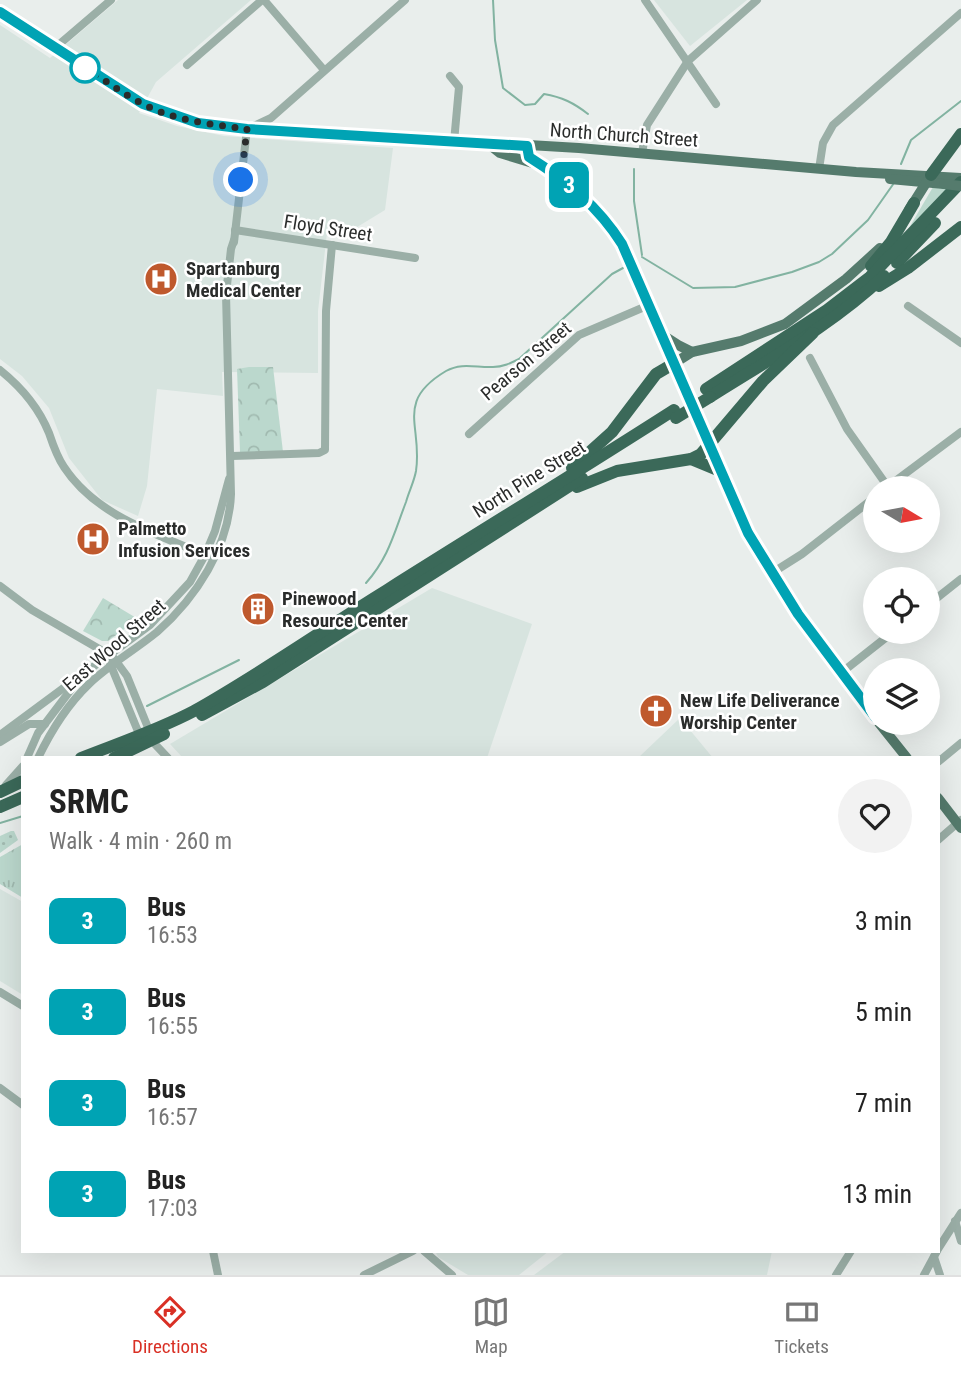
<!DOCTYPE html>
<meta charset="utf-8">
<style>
:root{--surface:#fff;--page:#f2f2f2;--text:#222;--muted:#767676;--line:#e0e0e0;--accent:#d93025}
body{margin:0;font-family:"Roboto Condensed",sans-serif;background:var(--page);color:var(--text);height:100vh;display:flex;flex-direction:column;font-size:26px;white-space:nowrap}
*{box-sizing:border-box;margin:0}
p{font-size:23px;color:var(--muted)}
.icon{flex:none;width:38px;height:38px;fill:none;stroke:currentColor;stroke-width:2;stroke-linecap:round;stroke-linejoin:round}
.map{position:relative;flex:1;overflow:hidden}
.side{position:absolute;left:21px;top:756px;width:919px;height:497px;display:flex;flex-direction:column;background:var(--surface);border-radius:0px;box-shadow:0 7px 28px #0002}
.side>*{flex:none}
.badge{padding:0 14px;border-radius:10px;font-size:24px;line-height:46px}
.needle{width:46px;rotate:100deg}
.tools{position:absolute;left:863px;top:476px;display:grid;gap:14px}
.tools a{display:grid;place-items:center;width:77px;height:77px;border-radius:50%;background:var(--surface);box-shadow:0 7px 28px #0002;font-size:35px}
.you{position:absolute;width:35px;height:35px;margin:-18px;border:5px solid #fff;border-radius:50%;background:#1a73e8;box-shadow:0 0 0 10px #1a73e833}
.map>.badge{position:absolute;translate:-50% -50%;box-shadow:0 0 0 4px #fff}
.round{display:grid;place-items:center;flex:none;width:74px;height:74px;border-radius:37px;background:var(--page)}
.summary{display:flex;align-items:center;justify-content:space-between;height:119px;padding:0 28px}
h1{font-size:33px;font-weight:700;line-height:52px}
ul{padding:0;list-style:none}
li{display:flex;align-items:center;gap:21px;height:91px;padding:0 28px}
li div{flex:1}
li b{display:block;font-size:26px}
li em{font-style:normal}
li .badge{min-width:77px;font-weight:700;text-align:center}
.menu{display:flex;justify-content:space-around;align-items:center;height:98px;border-top:2px solid var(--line);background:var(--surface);font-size:19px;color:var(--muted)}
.menu a{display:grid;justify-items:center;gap:4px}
.menu .selected{color:var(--accent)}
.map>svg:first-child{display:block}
</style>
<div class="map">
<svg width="961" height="1275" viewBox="0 0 961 1275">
<defs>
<pattern id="grass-tufts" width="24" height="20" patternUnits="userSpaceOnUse" patternTransform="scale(1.75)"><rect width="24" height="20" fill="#bbd8cd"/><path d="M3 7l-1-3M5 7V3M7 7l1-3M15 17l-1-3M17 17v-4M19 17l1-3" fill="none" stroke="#a1bab0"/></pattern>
<pattern id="park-crowns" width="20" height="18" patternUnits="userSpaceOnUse" patternTransform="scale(1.75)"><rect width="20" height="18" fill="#bbd8cd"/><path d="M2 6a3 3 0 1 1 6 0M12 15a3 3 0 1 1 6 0" fill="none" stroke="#a1bab0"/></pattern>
<pattern id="garden-dots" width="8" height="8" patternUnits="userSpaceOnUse" patternTransform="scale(1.75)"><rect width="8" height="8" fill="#bbd8cd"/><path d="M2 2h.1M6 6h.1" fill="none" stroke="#a1bab0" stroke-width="1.8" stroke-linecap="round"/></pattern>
</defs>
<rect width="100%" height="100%" fill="#e9eeec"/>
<g fill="#d7e4df">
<polygon points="118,0 251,0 156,82 139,113 177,126 224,136 393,148 385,210 349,232 327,233 318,311 318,373 222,372 223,396 157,389 147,486 138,516 102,500 69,458 49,408 22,376 0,359 0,25 50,58"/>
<polygon points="654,0 747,0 690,46"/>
<polygon points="432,588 532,624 487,758 183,758 170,744"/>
<polygon points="680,718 713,758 638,758"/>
<polygon points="0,889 23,902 23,995 0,981"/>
<polygon points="435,1251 549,1251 519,1275 468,1275 438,1257"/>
<polygon points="566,1251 772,1251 767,1275 534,1275"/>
</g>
<g fill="url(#grass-tufts)">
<polygon points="933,187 953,188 909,228"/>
<polygon points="23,844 23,898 0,884 0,857"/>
</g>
<g fill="url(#park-crowns)">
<polygon points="249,367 273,367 283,452 240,452 237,369"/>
<polygon points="103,598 138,619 108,641 102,641 83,631"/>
</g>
<polygon fill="url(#garden-dots)" points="11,831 14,831 18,840 0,853 0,836"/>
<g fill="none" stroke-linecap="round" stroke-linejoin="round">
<g stroke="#82b3a1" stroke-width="2">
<path d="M 493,0 L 495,40 L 503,88 L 525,105 L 535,104 L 544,94 C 562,97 574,103 588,114"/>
<polyline points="901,164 911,140 961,101"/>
<polyline points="634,169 634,201 642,255"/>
<polyline points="642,257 693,288 735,287 792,272 819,262 832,254 868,220 894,183"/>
<path d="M 366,583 C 389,557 394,533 406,502 C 409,491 414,482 416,471 C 423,426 394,402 446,371 C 462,362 477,368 493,367 C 503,367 511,363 519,359 L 612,274 L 623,268"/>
<polyline points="147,706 239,660"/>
<polyline points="0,823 23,816"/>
</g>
<g stroke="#9bafa7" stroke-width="8">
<polyline points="264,0 324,70"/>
<polyline points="645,0 716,104"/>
<polyline points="56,47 111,0"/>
<polyline points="187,65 262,0"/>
<polyline points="450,76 459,87 454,142"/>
<polyline points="642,153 647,125 688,61 757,0"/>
<polyline points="819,169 823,143 833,125 961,13"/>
<polyline points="235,230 415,258"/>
<polyline points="234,242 247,129 271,118 405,0"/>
<polyline points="908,306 961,343"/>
<polyline points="810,358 847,429 888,487"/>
<path d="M 0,370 C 20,386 39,408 49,433 C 53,445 57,457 64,467 C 96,516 157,534 208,556"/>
<polyline points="469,434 579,335 649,305"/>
<polyline points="232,456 319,453 325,450 326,311 332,245"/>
<polyline points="886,488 961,432"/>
<polyline points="772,573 802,554 875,497"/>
<polyline points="0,586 32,610 113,657 127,676 151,735"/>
<polyline points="928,605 961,579"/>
<polyline points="109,661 137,729 143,737 151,740 168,758"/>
<polyline points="841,673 893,632"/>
<polyline points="0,735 73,681"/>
<polyline points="0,742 29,724 45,724"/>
<polyline points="27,758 38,733 82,675 150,625 190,582 205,555 215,531 229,479"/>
<path d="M 38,758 C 51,731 67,705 89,684 C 110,664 135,650 157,632 C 196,598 229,547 231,494 L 226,294 L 231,249 L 234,240"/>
<polyline points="938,762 961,743"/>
<polyline points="6,785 23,766"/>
<polyline points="938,840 961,820"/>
<polyline points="0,992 23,1006"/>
<polyline points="0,1088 23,1105"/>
<polyline points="955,1221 961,1241"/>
<polyline points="938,1249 961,1213"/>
<polyline points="213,1251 218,1275"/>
<polyline points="424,1251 452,1275"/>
<polyline points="934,1257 940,1275"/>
<polyline points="364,1275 413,1251"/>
<polyline points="836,1275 851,1251"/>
<polyline points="924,1275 937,1251"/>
</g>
<g stroke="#557b6d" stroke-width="10">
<polyline points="0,12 143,104 201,124 271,130 579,148 856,172 961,178"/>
<polyline points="490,145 500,153 536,164"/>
<path d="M 527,147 L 529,157 C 568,182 597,205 622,244 L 748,533 L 798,614 L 875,717"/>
<polyline points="890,179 944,184"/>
<polyline points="909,210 931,175"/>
<polyline points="661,334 678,345 692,352"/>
<polyline points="673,364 692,352 741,341 785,324 846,279 880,248"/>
<polyline points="879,723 907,758"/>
<polyline points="938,798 961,828"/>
</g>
<g stroke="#3b6959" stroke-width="12">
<polyline points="931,175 961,134"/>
<polyline points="897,263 935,223"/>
<polyline points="871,266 891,242 914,203"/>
<polyline points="879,286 908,268 961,227"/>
<polyline points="706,389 827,310 870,277 961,182"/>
<path d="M 710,397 C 770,359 832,325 884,276"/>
<polyline points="691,459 720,471"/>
<polyline points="572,468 612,432 656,374 673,364"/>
<polyline points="577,487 617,471 691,459 701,454 763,381 813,333"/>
<polyline points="202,715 263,682 582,478"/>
<path d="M 81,758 C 119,743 158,730 194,711 C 260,674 322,630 387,590 C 482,530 579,471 674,410"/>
<polyline points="114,758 164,734"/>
<polyline points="0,792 23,781"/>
<polyline points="0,807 23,797"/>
</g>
<polyline stroke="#557b6d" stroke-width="10" points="944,184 961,186"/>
<polyline stroke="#3b6959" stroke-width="12" points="676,418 710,397"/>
</g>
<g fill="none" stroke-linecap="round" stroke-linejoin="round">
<defs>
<path id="line" d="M 0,12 L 143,104 L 198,123 L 247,129 L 527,146 L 529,157 C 567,181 598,206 622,244 L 748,533 L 798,614 L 875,717"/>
</defs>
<use href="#line" stroke="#fff" stroke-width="16"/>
<use href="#line" stroke="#00a3b4" stroke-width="10"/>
<path stroke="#2a2c2b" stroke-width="7" stroke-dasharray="0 12.6" d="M 85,68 C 104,79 121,93 141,103 C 174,121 210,124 247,129 L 241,180"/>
</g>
<defs>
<symbol id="hospital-disc" viewBox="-11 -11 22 22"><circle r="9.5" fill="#bf592d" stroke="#fff"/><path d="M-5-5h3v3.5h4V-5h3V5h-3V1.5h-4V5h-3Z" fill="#fff"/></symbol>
<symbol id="building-disc" viewBox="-11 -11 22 22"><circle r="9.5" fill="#bf592d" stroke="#fff"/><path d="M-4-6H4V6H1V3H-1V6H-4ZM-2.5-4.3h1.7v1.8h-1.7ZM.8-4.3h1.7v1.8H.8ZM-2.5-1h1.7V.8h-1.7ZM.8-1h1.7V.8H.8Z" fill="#fff"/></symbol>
<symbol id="church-disc" viewBox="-11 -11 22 22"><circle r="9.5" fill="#bf592d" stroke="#fff"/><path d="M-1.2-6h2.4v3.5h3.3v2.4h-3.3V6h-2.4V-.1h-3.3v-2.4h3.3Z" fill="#fff"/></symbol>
</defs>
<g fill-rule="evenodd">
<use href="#hospital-disc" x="142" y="260" width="38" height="38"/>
<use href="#hospital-disc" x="74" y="520" width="38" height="38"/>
<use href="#building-disc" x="239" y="590" width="38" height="38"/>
<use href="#church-disc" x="637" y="692" width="38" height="38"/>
</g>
<circle fill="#fff" stroke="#00a3b4" stroke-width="3.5" cx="85" cy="68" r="14"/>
<g text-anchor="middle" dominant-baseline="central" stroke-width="5" stroke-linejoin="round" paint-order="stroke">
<g font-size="19" fill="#2a2c2b" stroke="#fff">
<text transform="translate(624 135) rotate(4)">North Church Street</text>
<text transform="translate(328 228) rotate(9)">Floyd Street</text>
<text transform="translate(526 361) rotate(-40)">Pearson Street</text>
<text transform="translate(529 479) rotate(-32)">North Pine Street</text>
<text transform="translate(114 645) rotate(-41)">East Wood Street</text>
</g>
<g font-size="19" font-weight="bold" fill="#2a2c2b" stroke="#fff" text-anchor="start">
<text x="186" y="268">Spartanburg<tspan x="186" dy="22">Medical Center</tspan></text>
<text x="118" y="528">Palmetto<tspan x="118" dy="22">Infusion Services</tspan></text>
<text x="282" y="598">Pinewood<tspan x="282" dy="22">Resource Center</tspan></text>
<text x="680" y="700">New Life Deliverance<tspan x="680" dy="22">Worship Center</tspan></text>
</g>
</g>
</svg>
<div class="tools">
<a><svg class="needle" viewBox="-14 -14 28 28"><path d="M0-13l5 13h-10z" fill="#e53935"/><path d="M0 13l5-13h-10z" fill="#767676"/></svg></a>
<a><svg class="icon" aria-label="locate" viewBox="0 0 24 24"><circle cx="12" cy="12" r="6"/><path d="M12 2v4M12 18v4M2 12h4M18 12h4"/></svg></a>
<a><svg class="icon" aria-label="layers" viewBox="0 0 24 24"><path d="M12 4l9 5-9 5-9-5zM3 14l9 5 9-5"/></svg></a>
</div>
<div class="you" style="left:241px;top:180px"></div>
<b class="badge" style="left:569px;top:185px;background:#00a3b4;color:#fff">3</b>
<section class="side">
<div class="summary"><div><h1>SRMC</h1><p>Walk · 4 min · 260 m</p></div><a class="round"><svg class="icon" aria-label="heart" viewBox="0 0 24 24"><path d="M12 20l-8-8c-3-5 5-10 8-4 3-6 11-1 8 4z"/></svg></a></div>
<ul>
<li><span class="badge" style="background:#00a3b4;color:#fff">3</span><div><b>Bus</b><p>16:53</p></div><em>3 min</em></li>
<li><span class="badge" style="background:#00a3b4;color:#fff">3</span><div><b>Bus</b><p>16:55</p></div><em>5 min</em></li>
<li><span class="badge" style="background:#00a3b4;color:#fff">3</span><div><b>Bus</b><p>16:57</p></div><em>7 min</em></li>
<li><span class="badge" style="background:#00a3b4;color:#fff">3</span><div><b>Bus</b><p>17:03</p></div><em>13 min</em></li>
</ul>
</section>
</div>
<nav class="menu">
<a class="selected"><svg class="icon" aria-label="directions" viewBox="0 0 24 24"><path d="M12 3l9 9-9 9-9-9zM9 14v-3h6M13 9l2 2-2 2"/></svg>Directions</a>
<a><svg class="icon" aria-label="map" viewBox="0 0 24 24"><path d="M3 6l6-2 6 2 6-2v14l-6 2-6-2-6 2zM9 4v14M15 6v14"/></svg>Map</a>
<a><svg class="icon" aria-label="tickets" viewBox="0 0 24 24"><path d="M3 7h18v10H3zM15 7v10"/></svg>Tickets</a>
</nav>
